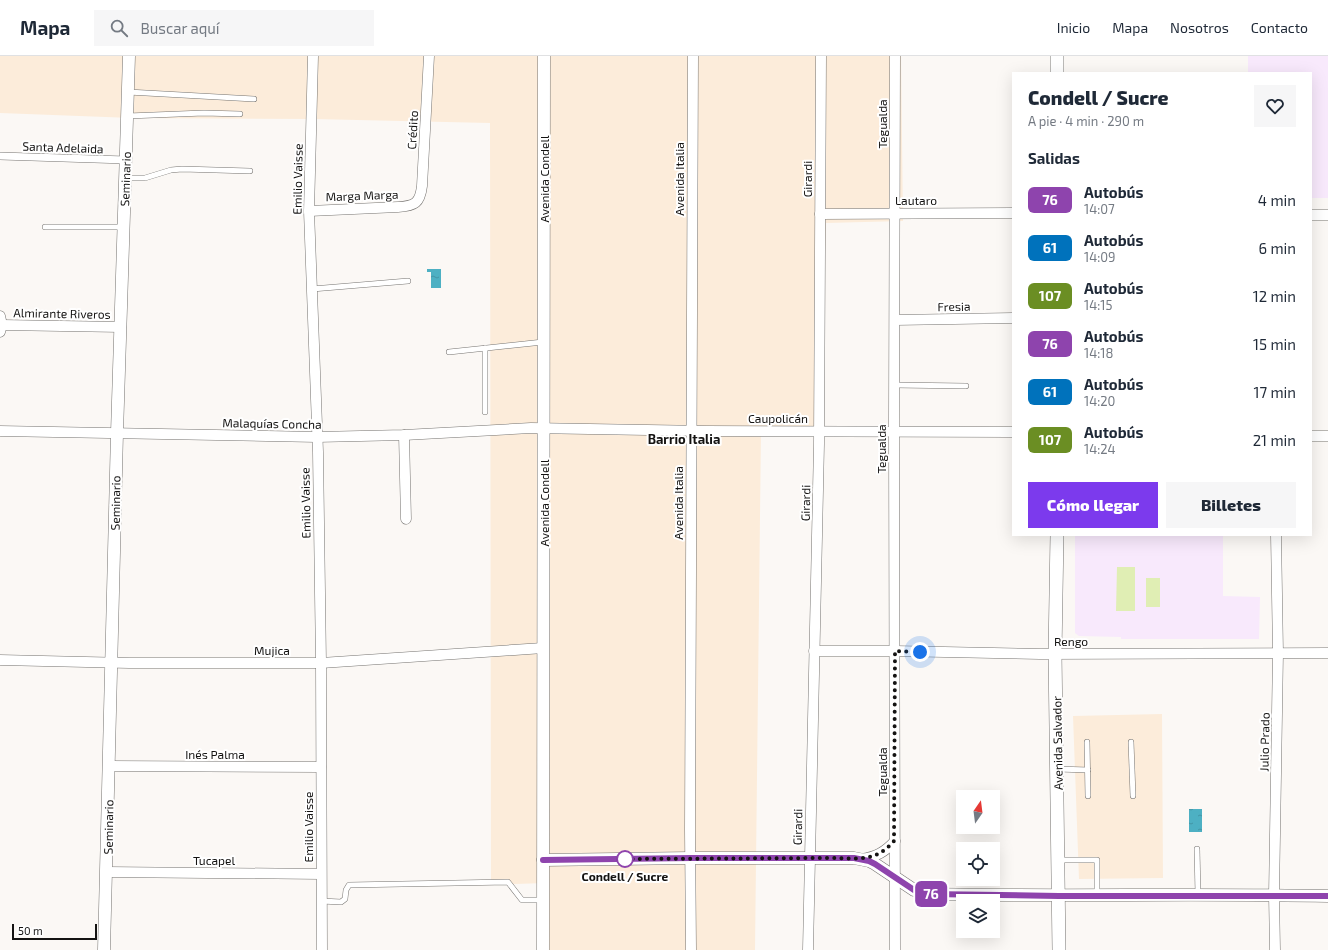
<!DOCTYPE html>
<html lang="es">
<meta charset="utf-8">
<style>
:root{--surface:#fff;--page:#f6f6f7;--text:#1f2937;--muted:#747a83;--line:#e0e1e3;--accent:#7c3aed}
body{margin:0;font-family:"Exo 2",sans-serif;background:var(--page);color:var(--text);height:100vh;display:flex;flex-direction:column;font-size:15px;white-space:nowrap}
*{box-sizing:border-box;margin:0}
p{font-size:13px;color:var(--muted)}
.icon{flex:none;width:22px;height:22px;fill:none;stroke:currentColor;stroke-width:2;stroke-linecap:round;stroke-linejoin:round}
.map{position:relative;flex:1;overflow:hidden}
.details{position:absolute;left:1012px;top:16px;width:300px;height:464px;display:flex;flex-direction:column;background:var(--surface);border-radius:0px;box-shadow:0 4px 16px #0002}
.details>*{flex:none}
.badge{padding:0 8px;border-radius:6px;font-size:14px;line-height:26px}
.needle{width:26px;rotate:14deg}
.fabs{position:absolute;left:956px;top:734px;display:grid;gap:8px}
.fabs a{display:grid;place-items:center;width:44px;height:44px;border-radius:0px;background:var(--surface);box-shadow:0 4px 16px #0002;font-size:20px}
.scale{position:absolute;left:12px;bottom:10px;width:85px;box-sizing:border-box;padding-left:4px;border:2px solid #141312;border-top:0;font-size:11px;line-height:14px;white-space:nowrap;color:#141312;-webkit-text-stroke:3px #fff;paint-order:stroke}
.you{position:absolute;width:20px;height:20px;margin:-10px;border:3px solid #fff;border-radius:50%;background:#1a73e8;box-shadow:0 0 0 6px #1a73e833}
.map>.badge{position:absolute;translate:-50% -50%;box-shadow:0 0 0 2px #fff}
h2{padding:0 16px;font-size:15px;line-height:36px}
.round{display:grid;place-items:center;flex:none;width:42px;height:42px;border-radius:0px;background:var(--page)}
.overview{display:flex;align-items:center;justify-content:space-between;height:68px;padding:0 16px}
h1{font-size:19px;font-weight:800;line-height:30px}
.action{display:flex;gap:8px;margin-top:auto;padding:8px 16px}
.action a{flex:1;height:46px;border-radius:0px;background:var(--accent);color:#fff;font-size:16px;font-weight:800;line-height:46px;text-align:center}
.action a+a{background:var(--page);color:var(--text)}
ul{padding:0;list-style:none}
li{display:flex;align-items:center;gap:12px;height:48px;padding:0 16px}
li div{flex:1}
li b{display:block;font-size:15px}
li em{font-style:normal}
li .badge{min-width:44px;font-weight:700;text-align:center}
header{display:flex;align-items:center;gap:24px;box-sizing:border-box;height:56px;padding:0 20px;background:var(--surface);border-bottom:1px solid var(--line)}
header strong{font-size:19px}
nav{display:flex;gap:22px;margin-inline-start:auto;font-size:14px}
.search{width:280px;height:36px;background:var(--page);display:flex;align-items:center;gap:10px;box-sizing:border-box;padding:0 14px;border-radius:0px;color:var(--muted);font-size:15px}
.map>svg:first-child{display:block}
</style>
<header>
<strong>Mapa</strong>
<div class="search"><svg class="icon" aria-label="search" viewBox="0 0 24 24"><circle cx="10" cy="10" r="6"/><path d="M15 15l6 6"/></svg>Buscar aquí</div>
<nav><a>Inicio</a><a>Mapa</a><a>Nosotros</a><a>Contacto</a></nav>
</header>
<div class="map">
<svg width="1328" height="894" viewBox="0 0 1328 894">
<defs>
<pattern id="water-ripples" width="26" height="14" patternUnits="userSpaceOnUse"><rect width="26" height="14" fill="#4db0c3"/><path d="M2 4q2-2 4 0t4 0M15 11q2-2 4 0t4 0" fill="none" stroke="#4296a6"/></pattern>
</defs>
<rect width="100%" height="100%" fill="#fbf8f5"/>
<g fill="#fcecda">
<polygon points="0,0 901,0 903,165 826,167 819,374 761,374 755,894 543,894 545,827 491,829 490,67 313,63 132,62 0,57"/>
<polygon points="1162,658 1163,822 1079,823 1073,660"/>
</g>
<g fill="#f8e9fc">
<polygon points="1248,0 1328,0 1328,142 1311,142 1311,17 1248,17"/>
<polygon points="1075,479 1223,479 1223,540 1260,541 1259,583 1121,583 1121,581 1079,580 1075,577"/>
</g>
<g fill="#e0eeb4">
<polygon points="1117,511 1135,511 1135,555 1116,555"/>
<rect x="1146" y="522" width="14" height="29"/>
</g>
<g fill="url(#water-ripples)">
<polygon points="427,213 441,213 441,232 431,232 431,216 427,216"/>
<rect x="1189" y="753" width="13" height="23"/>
</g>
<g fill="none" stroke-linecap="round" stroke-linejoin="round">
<defs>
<g id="service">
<polyline points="128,36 254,43"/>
<polyline points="128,60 204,57 240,58"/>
<polyline points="126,122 145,122 171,114 182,113 250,115"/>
<polyline points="45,171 123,171"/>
<polyline points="312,233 408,225"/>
<polyline points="485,292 485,356"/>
<polyline points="449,296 543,286"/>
<polyline points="895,329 966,330"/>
<polyline points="1087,686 1088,740"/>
<polyline points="1131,686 1133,740"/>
<polyline points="1057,713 1088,714"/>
<polyline points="1197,793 1198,838"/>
<polyline points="1058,804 1097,804 1097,839"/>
<polyline points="321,845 341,846 345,843 346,834 349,829 508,826 522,844 542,844"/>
</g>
<polyline id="pedestrian" points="0,100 126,104"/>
<g id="minor">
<polyline points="313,0 309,155 318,396 321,607 322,894"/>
<path d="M 309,155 L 398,151 C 415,150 420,147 422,130 L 429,0"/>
<polyline points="820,158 1013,157"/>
<polyline points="1311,159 1328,159"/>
<polyline points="0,260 2,269 0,276"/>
<polyline points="895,264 1013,262"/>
<polyline points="2,269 121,271"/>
<polyline points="0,375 317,381 404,379 531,372 706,375 1013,376"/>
<polyline points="404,379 406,463"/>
<polyline points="1311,380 1328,380"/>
<polyline points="814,595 895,595 1040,598 1328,597"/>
<polyline points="0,604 129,607 321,607 543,592"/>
<polyline points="109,710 321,711"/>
<path d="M 861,803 C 876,801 885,796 895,785"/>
<polyline points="107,816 321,818"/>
<polyline points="691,894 690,774 693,0"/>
<polyline points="808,894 819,388 821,0"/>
<polyline points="895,894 894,367 895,0"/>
<polyline points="1275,894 1274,839 1278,597 1276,479"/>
</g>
<g id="tertiary">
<path d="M 543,804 L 691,802 L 854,802 L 869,805 L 875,808 L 914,834 L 928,838 C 1061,841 1195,837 1328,840"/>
<polyline points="104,894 117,377 129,0"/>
<polyline points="543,894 544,0"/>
</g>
<g id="secondary">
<polyline points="1057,0 1057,17"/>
<polyline points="1057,479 1055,597 1059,894"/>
</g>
</defs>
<use href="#service" stroke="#767471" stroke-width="6"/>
<use href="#pedestrian" stroke="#767471" stroke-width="8"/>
<use href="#minor" stroke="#767471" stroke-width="11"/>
<use href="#tertiary" stroke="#767471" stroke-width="13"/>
<use href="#secondary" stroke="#767471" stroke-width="14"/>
<use href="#service" stroke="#fff" stroke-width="5"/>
<use href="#pedestrian" stroke="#fff" stroke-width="7"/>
<use href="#minor" stroke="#fff" stroke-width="10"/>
<use href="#tertiary" stroke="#fff" stroke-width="12"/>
<use href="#secondary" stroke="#fff" stroke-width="13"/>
</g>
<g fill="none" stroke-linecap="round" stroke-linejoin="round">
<defs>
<polyline id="line" points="543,804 691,802 854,802 869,805 875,808 914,834 928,838 1059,840 1328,840"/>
</defs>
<use href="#line" stroke="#fff" stroke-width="9"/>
<use href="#line" stroke="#8e44ad" stroke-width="6"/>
<path stroke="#141312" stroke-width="4" stroke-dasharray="0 7.2" d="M 625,803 L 618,803 L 831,802 C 858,802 875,807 894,785 L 895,595 L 920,596"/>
</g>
<circle fill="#fff" stroke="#8e44ad" stroke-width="2" cx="625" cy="803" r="8"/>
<g text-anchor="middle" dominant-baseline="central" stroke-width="4" stroke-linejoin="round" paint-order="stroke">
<g font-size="12" fill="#141312" stroke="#fff">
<text transform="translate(882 68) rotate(-90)">Tegualda</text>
<text transform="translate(412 74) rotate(-87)">Crédito</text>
<text transform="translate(63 91) rotate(2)">Santa Adelaida</text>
<text transform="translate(125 123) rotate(-88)">Seminario</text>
<text transform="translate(297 123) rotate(-89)">Emilio Vaisse</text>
<text transform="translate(544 123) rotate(-90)">Avenida Condell</text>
<text transform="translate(679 123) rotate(-90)">Avenida Italia</text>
<text transform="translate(807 123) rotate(-90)">Girardi</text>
<text transform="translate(362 139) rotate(-2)">Marga Marga</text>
<text x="916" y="144">Lautaro</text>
<text transform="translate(954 250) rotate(-1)">Fresia</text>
<text transform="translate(62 257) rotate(1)">Almirante Riveros</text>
<text x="778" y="362">Caupolicán</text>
<text transform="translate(272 367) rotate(1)">Malaquías Concha</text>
<text transform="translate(881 393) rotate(-90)">Tegualda</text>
<text transform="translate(115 447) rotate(-89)">Seminario</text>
<text transform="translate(305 447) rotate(-91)">Emilio Vaisse</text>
<text transform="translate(544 447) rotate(-90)">Avenida Condell</text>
<text transform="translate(678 447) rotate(-90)">Avenida Italia</text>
<text transform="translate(805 447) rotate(-89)">Girardi</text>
<text x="1071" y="585">Rengo</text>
<text x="272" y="594">Mujica</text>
<text transform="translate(1264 686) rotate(-89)">Julio Prado</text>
<text transform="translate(1057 687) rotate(-91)">Avenida Salvador</text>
<text x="215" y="698">Inés Palma</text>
<text transform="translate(882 716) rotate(-90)">Tegualda</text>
<text transform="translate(108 771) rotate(-89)">Seminario</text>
<text transform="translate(308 771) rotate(-90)">Emilio Vaisse</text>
<text transform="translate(797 771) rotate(-89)">Girardi</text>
<text x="214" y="804">Tucapel</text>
</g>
<g font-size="12" font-weight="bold" fill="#141312" stroke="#fff">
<text x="625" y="820">Condell / Sucre</text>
</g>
<g font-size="13" font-weight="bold" fill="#141312" stroke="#fff">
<text x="684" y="383">Barrio Italia</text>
</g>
</g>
</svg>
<div class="fabs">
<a><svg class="needle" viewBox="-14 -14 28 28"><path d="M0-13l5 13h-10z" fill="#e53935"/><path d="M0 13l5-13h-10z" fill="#747a83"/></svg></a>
<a><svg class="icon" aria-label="locate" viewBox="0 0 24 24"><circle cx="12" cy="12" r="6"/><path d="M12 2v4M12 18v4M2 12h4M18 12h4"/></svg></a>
<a><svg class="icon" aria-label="layers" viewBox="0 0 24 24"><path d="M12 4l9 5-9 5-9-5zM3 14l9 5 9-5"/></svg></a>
</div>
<div class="scale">50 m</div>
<div class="you" style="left:920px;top:596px"></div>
<b class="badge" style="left:931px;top:838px;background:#8e44ad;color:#fff">76</b>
<section class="details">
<div class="overview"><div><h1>Condell / Sucre</h1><p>A pie · 4 min · 290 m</p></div><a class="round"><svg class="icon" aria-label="heart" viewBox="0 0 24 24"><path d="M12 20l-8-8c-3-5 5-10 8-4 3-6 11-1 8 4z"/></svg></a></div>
<h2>Salidas</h2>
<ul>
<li><span class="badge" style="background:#8e44ad;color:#fff">76</span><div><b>Autobús</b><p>14:07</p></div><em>4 min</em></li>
<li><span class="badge" style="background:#0072bc;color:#fff">61</span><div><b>Autobús</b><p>14:09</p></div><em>6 min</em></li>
<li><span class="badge" style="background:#6b8e23;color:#fff">107</span><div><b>Autobús</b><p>14:15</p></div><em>12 min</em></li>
<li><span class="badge" style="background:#8e44ad;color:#fff">76</span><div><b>Autobús</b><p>14:18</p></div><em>15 min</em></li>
<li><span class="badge" style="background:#0072bc;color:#fff">61</span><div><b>Autobús</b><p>14:20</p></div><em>17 min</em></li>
<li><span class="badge" style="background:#6b8e23;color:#fff">107</span><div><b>Autobús</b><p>14:24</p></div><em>21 min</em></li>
</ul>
<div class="action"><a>Cómo llegar</a><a>Billetes</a></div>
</section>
</div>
